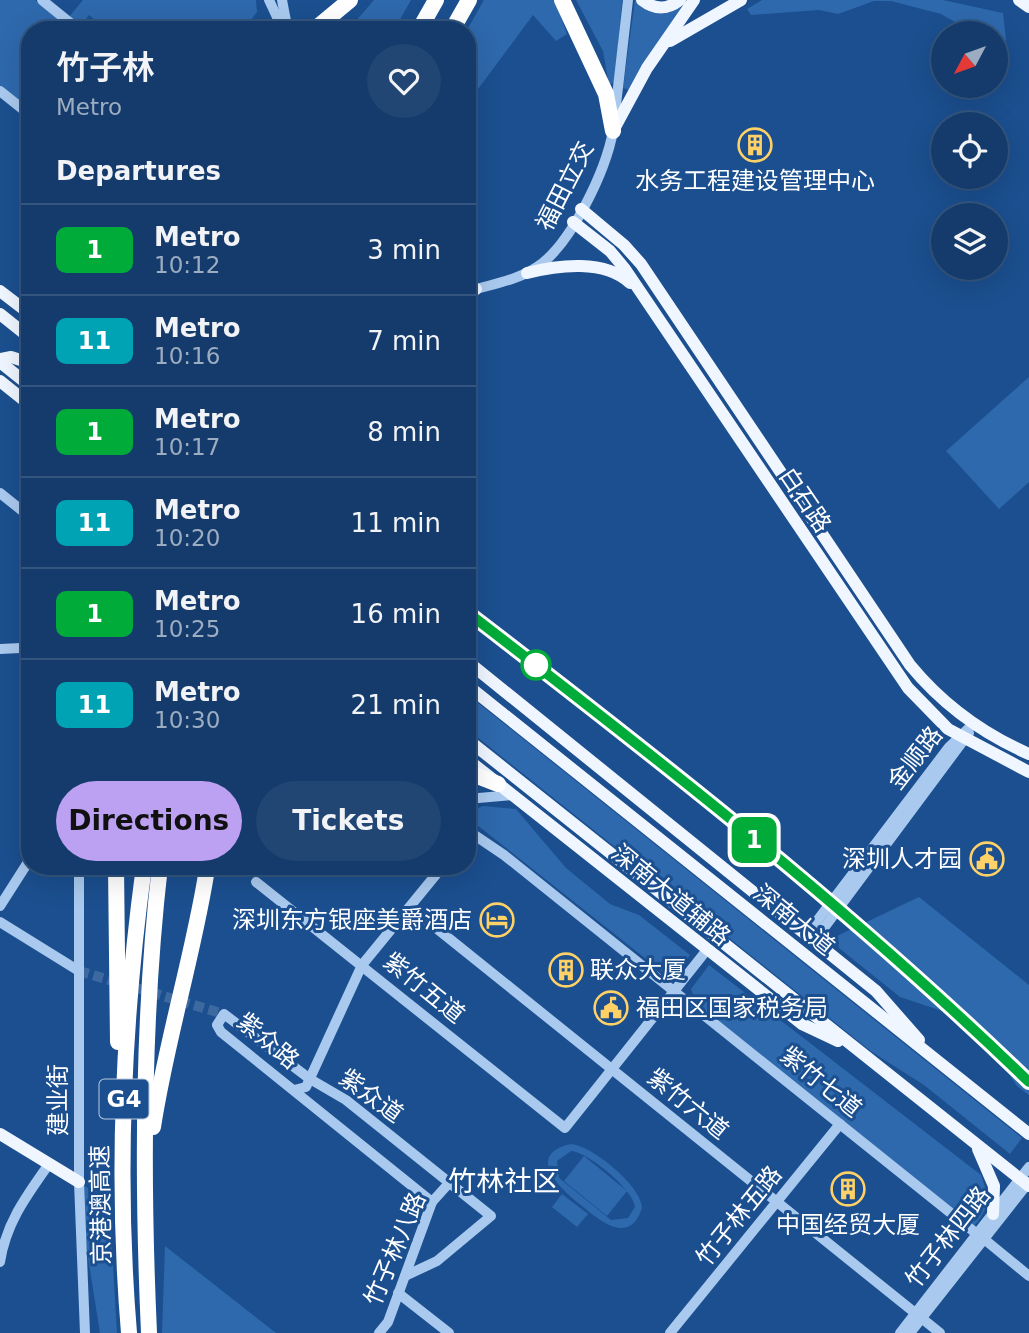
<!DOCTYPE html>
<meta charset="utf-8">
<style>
:root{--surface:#143b6b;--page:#214673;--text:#f1f3f6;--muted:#9dadc1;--line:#33557e;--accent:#bca0f2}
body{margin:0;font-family:"DejaVu Sans","Noto Sans SC",sans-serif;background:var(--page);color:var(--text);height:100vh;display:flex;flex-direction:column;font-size:26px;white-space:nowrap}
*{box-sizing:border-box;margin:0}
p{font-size:23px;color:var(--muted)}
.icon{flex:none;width:38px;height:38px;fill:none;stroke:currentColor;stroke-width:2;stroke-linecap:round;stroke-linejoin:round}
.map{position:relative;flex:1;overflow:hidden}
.panel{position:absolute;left:21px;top:21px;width:455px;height:854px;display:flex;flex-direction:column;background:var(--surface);border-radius:28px;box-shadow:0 7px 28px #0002,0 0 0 2px var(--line)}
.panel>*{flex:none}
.badge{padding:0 14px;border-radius:10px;font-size:24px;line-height:46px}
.needle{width:46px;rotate:229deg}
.buttons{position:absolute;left:931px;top:21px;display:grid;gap:14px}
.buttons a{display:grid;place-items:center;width:77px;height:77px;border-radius:50%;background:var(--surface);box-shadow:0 7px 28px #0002,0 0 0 2px var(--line);font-size:35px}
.map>.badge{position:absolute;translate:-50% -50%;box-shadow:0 0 0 4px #fff}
h2{padding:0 35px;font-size:26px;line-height:63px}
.round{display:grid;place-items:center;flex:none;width:74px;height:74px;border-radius:37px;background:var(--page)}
.summary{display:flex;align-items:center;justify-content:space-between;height:119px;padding:0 35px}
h1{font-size:33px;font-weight:600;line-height:52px}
.cta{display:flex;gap:14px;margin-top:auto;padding:14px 35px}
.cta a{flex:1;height:80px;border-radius:42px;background:var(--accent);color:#111;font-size:28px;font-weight:600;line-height:80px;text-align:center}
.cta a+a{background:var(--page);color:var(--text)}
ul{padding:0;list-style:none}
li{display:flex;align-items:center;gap:21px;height:91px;padding:0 35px;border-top:2px solid var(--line)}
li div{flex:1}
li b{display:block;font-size:26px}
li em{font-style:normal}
li .badge{min-width:77px;font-weight:700;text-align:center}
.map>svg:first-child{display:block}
</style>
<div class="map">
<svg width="1029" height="1333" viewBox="0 0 1029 1333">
<rect width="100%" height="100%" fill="#1b4f8f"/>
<g fill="#2e69ad" fill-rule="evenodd">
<polygon points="0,0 35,0 64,23 83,0 256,0 257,12 243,30 108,30 89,15 77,30 30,30 30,89 19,102 0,87"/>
<polygon points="374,0 411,0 394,30 348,30"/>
<polygon points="484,0 555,0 567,34 556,41 533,15 467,104 467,30"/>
<polygon points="576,0 622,0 615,82 609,85 603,51"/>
<path d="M 635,0 C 656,11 657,22 684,5 L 629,90 L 623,88 Z"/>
<polygon points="762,0 943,0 1003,13 1006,39 1004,46 996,46 996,33 974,33 941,14 891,1 874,1 838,14 819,10 751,15 747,9"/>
<polygon points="1029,377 1029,482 999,509 946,451"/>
<polygon points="467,694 1022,1138 1010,1154 924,1085 872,1052 467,729"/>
<polygon points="483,806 516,809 566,868 610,904 639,915 690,955 675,975 665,974 467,817 467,813"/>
<polygon points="919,897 1029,985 1029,1095 1017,1086 993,1050 945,1012 900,997 839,948 837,936"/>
<path d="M 709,965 L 981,1175 C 989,1197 990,1208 974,1226 L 696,1003 L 691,989 Z"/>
<path d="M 571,1144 C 591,1145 642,1186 642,1208 C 630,1246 600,1221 582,1206 C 564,1192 522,1155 571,1144 ZM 571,1151 C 588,1152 634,1190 635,1207 L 628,1218 L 611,1220 L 559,1178 L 557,1161 Z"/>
<polygon points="584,1156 627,1191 607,1216 564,1181"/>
<polygon points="82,1185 109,1197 117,1333 100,1333 83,1226"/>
<polygon points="562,1194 588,1214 577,1227 552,1207"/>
<polygon points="165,1246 276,1333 162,1333"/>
</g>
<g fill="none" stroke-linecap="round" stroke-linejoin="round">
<polyline stroke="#3d69a0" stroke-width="10" stroke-dasharray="10 5" stroke-linecap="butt" points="79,971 224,1014"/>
<g stroke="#a9c9ee" stroke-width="10">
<polyline points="42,0 74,26"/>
<polyline points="269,0 283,30"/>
<polyline points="282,0 286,21"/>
<polyline points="0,91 30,115"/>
<path d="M 470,291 C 492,284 518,280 537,267 C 571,245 606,170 613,131 L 628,0"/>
<polyline points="0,493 30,517"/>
<polyline points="0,649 21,648"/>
<polyline points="467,799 512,795"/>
<polyline points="467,830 504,855 977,1234"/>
<polyline points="79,866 79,1182 85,1333"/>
<polyline points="256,882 565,1128 706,951"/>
<polyline points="0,906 30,859"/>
<polyline points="410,907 940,1333"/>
<polyline points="0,922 79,971"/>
<polyline points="807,934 949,747 973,724"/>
<polyline points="815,940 969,733"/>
<polyline points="294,1090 306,1087 362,965 443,866"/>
<polyline points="984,1239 1029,1276"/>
<path d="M 0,1262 C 6,1223 27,1195 49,1164"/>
<polyline points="405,1276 437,1261 491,1216 346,1100 310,1079 224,1014 217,1025 221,1032 432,1202"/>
<polyline points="398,1293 449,1333"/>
<polyline points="379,1333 388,1322 432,1202 450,1182"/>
<polyline points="670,1333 840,1124"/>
<polyline points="900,1333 1029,1167"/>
<polyline points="910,1333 1029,1182"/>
</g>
<g stroke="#f0f6ff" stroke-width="12">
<path d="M 642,0 C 655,10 667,10 680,0"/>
<polyline points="1019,0 1029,7"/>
<polyline points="670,41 741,0"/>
<polyline points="613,131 647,68 694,0"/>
<path d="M 581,209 L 624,245 L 641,264 L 910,665 C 943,705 981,733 1029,754"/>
<polyline points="573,222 610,251 625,269 908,688 948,729 1029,772"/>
<path d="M 527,273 C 558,265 605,259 630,283"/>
<polyline points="0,291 30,314"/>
<polyline points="467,295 476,289"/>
<polyline points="0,314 30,338"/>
<polyline points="0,359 11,357 30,363"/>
<polyline points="0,362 30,386"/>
<polyline points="0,381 30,405"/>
<polyline points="467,661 876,991 919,1040"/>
<polyline points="467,685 1029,1134"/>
<polyline points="467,739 1029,1186"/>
<polyline points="467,759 802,1024 838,1041"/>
<polyline points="0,1134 79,1182"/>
<polyline points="978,1149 994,1186 993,1214"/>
</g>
<g stroke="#fff" stroke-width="16">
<polyline points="562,0 606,94 613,131"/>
<polyline points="314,30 350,0"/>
<polyline points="419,30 436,0"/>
<polyline points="452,30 469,0"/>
<polyline points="467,772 498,784"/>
<polyline points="116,866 118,1042"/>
<path d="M 153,1127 C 166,1042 192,960 206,875"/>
<path d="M 129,1333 C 116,1177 123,1021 144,866"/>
<path d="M 149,1333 C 142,1178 142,1021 160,866"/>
</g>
</g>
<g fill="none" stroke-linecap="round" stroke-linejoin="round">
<defs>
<path id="line" d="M 467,612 C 661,761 854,912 1029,1082"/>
</defs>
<use href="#line" stroke="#fff" stroke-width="16"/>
<use href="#line" stroke="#00ab39" stroke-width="10"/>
</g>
<defs>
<symbol id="building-ring" viewBox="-11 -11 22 22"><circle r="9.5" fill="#1b4f8f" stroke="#ffd166" stroke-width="1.5"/><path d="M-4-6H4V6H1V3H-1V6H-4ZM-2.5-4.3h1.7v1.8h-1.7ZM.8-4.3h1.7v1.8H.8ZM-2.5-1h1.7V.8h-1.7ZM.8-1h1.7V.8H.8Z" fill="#ffd166"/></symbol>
<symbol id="civic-ring" viewBox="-11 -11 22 22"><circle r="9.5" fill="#1b4f8f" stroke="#ffd166" stroke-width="1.5"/><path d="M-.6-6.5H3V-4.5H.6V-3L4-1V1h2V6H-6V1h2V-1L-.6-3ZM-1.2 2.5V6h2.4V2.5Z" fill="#ffd166"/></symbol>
<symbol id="hotel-ring" viewBox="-11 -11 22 22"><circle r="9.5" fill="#1b4f8f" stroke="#ffd166" stroke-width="1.5"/><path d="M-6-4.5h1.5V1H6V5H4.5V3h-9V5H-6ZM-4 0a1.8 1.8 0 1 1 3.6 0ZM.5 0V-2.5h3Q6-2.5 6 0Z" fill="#ffd166"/></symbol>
</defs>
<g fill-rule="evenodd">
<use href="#building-ring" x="736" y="126" width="38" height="38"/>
<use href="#civic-ring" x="968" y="840" width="38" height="38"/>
<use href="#hotel-ring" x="478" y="901" width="38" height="38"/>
<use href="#building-ring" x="547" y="951" width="38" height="38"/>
<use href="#civic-ring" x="592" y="989" width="38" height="38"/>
<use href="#building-ring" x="829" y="1170" width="38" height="38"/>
</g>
<circle fill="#fff" stroke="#00ab39" stroke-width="3.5" cx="536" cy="665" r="14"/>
<g text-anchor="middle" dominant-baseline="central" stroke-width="6" stroke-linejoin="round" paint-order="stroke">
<rect fill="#1b4f8f" stroke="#bbcadd" stroke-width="2" x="99.5" y="1079.5" width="49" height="39" rx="5"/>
<g font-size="23" font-weight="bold" fill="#fff">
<text x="124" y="1099">G4</text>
</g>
<g font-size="24" fill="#fff" stroke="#1b4f8f">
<text x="755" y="181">水务工程建设管理中心</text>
<text x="962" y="859" text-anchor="end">深圳人才园</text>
<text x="472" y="920" text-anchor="end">深圳东方银座美爵酒店</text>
<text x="590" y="970" text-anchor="start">联众大厦</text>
<text x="636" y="1008" text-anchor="start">福田区国家税务局</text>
<text x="848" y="1225">中国经贸大厦</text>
</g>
<g font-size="24" fill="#fff" stroke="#1b4f8f">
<text transform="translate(565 186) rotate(-63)">福田立交</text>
<text transform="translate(805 500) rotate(56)">白石路</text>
<text transform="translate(915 758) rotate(-52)">金顺路</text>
<text transform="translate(671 895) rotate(39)">深南大道辅路</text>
<text transform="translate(794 920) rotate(39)">深南大道</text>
<text transform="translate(424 988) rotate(39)">紫竹五道</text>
<text transform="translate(268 1041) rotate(40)">紫众路</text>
<text transform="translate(821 1082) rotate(39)">紫竹七道</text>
<text transform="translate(371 1096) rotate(36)">紫众道</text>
<text transform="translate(58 1100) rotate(-90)">建业街</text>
<text transform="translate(688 1104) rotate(39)">紫竹六道</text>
<text transform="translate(101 1205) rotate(-91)">京港澳高速</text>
<text transform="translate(739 1216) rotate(-51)">竹子林五路</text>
<text transform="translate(948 1237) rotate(-52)">竹子林四路</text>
<text transform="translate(395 1249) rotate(-67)">竹子林八路</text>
</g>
<g font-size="28" fill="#fff" stroke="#1b4f8f">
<text x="504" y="1181">竹林社区</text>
</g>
</g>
</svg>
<div class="buttons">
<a><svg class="needle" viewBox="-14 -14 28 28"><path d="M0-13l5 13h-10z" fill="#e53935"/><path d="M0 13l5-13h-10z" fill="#9dadc1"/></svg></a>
<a><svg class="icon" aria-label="locate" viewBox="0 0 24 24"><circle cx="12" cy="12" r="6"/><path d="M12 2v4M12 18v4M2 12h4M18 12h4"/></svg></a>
<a><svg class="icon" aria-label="layers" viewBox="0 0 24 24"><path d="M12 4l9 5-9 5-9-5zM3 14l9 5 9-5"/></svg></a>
</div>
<b class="badge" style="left:754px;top:840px;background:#00ab39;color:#fff">1</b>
<section class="panel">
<div class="summary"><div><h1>竹子林</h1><p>Metro</p></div><a class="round"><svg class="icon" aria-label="heart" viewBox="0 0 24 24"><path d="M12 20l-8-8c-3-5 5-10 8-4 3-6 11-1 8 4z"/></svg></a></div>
<h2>Departures</h2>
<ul>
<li><span class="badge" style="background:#00ab39;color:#fff">1</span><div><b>Metro</b><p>10:12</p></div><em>3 min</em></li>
<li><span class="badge" style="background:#00a3b4;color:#fff">11</span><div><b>Metro</b><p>10:16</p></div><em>7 min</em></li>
<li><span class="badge" style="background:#00ab39;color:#fff">1</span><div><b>Metro</b><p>10:17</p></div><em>8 min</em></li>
<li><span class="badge" style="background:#00a3b4;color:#fff">11</span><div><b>Metro</b><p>10:20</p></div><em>11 min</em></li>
<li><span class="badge" style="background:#00ab39;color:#fff">1</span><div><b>Metro</b><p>10:25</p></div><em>16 min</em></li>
<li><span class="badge" style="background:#00a3b4;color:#fff">11</span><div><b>Metro</b><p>10:30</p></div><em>21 min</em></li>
</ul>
<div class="cta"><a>Directions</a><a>Tickets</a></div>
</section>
</div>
